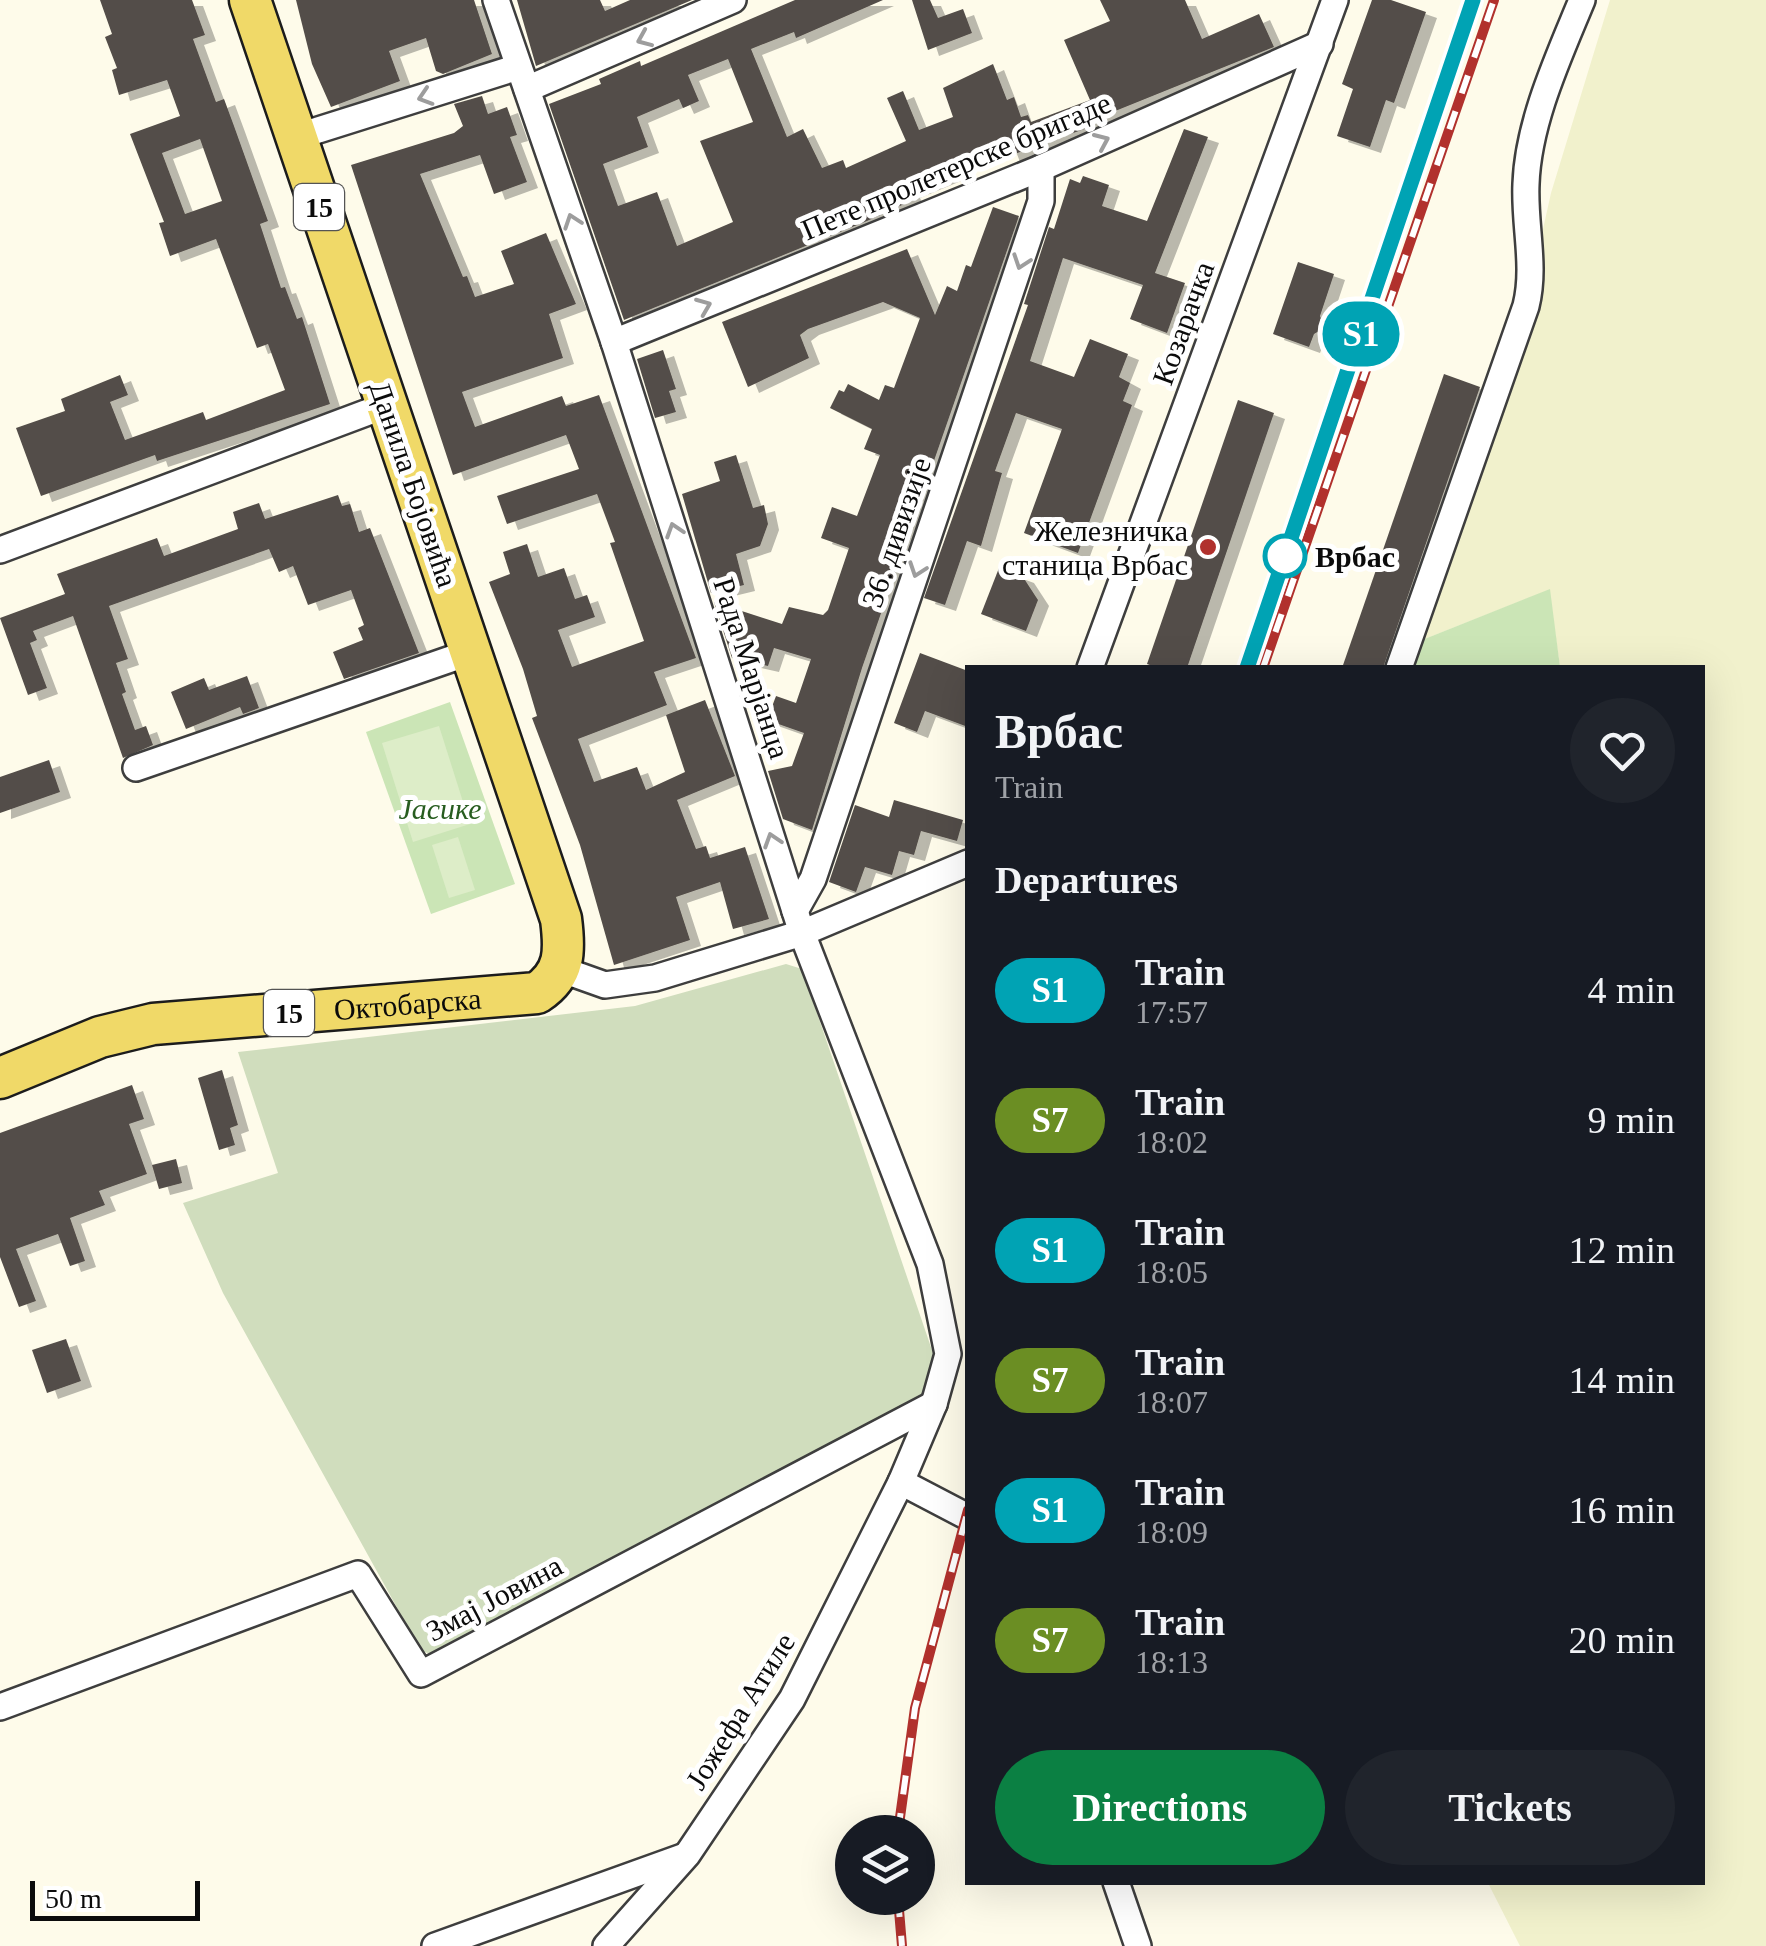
<!DOCTYPE html>
<meta charset="utf-8">
<style>
:root{--surface:#171b24;--page:#20242c;--text:#f1f3f6;--muted:#9ea1a6;--accent:#0b8043}
body{margin:0;font-family:Georgia,serif;background:var(--page);color:var(--text);height:100vh;display:flex;flex-direction:column;font-size:38px;white-space:nowrap}
*{box-sizing:border-box;margin:0}
p{font-size:32px;color:var(--muted)}
.icon{flex:none;width:55px;height:55px;fill:none;stroke:currentColor;stroke-width:2;stroke-linecap:round;stroke-linejoin:round}
.map{position:relative;flex:1;overflow:hidden}
.side{position:absolute;left:965px;top:665px;width:740px;height:1220px;display:flex;flex-direction:column;background:var(--surface);border-radius:0px;box-shadow:0 10px 40px #0002}
.side>*{flex:none}
.badge{padding:0 20px;border-radius:32px;font-size:35px;line-height:65px}
.buttons{position:absolute;left:835px;top:1815px;display:grid;gap:20px}
.buttons a{display:grid;place-items:center;width:100px;height:100px;border-radius:50%;background:var(--surface);box-shadow:0 10px 40px #0002;font-size:50px}
.scale{position:absolute;left:30px;bottom:25px;width:170px;box-sizing:border-box;padding-left:10px;border:5px solid #0b0b0b;border-top:0;font-size:28px;line-height:35px;white-space:nowrap;color:#0b0b0b;-webkit-text-stroke:8px #fff;paint-order:stroke}
.map>.badge{position:absolute;translate:-50% -50%;box-shadow:0 0 0 5px #fff}
h2{padding:0 30px;font-size:38px;line-height:90px}
.round{display:grid;place-items:center;flex:none;width:105px;height:105px;border-radius:52px;background:var(--page)}
.overview{display:flex;align-items:center;justify-content:space-between;height:170px;padding:0 30px}
h1{font-size:48px;font-weight:700;line-height:75px}
.button{display:flex;gap:20px;margin-top:auto;padding:20px 30px}
.button a{flex:1;height:115px;border-radius:60px;background:var(--accent);color:#fff;font-size:40px;font-weight:700;line-height:115px;text-align:center}
.button a+a{background:var(--page);color:var(--text)}
ul{padding:0;list-style:none}
li{display:flex;align-items:center;gap:30px;height:130px;padding:0 30px}
li div{flex:1}
li b{display:block;font-size:38px}
li em{font-style:normal}
li .badge{min-width:110px;font-weight:700;text-align:center}
.map>svg:first-child{display:block}
</style>
<div class="map">
<svg width="1766" height="1946" viewBox="0 0 1766 1946">
<defs>
<filter id="shadow"><feDropShadow dx="11" dy="6" stdDeviation="0" flood-color="#0004"/></filter>
</defs>
<rect width="100%" height="100%" fill="#fefbea"/>
<polygon fill="#f1f1cc" points="1610,0 1766,0 1766,1946 1520,1946 1488,1883 1702,1882 1702,668 1560,667 1549,590 1407,646 1526,306 1551,193"/>
<g fill="#cbe5b6">
<polygon points="1550,589 1560,667 1398,668 1407,646"/>
<polygon points="450,702 515,884 431,914 366,732"/>
</g>
<polygon fill="#d0ddbd" points="786,964 802,969 935,1359 920,1403 438,1656 421,1651 223,1293 183,1203 278,1173 238,1052 635,1006"/>
<g fill="#ddedc8">
<polygon points="439,726 470,824 413,842 382,743"/>
<polygon points="458,837 475,890 449,898 432,845"/>
</g>
<g fill="#534d48" fill-rule="evenodd" filter="url(#shadow)">
<path d="M 100,0 L 192,0 L 205,35 L 193,39 L 216,102 L 224,99 L 234,126 L 268,221 L 260,224 L 281,288 L 285,287 L 297,319 L 302,317 L 330,404 L 157,461 L 155,455 L 41,496 L 16,428 L 65,411 L 61,399 L 120,375 L 128,395 L 110,402 L 125,440 L 203,412 L 206,420 L 285,390 L 268,344 L 257,348 L 216,239 L 170,256 L 159,223 L 164,222 L 130,134 L 180,116 L 167,80 L 119,95 L 112,70 L 117,68 L 105,37 L 112,34 ZM 200,139 L 222,201 L 185,214 L 162,153 Z"/>
<polygon points="296,0 474,0 492,54 443,74 436,71 426,38 389,51 400,81 331,107 312,64"/>
<polygon points="517,0 600,0 605,11 630,0 692,0 536,66"/>
<path d="M 795,0 L 883,0 L 796,38 L 794,32 L 751,49 L 787,137 L 803,129 L 822,168 L 843,160 L 846,168 L 906,141 L 887,98 L 903,91 L 919,130 L 953,117 L 943,88 L 993,64 L 1007,100 L 1014,97 L 1021,117 L 1028,115 L 1031,122 L 1090,100 L 1064,40 L 1110,21 L 1100,0 L 1185,0 L 1202,39 L 1259,14 L 1274,47 L 1088,122 L 1090,127 L 1009,156 L 1006,148 L 948,170 L 950,175 L 909,192 L 913,200 L 867,221 L 624,320 L 549,104 L 601,84 L 599,79 L 640,61 L 641,66 ZM 728,59 L 753,122 L 700,141 L 733,222 L 677,246 L 657,192 L 618,206 L 603,164 L 648,147 L 637,117 L 679,99 L 683,108 L 699,101 L 688,75 Z"/>
<polygon points="912,0 930,0 938,18 963,9 972,33 928,50"/>
<polygon points="1372,0 1391,0 1426,12 1394,103 1386,100 1370,147 1337,136 1353,89 1342,84"/>
<polygon points="482,96 488,114 507,107 517,135 510,137 527,182 494,194 480,155 420,174 463,277 467,276 475,297 514,284 501,251 546,233 576,304 549,314 563,358 462,392 475,427 562,396 566,406 599,395 696,658 654,672 667,705 578,739 594,782 637,767 646,790 685,772 666,715 705,700 735,776 677,800 696,849 706,846 710,858 745,847 769,919 733,929 720,882 676,897 690,940 614,965 580,845 532,718 537,716 523,669 489,582 510,574 503,552 527,544 538,577 564,568 575,599 587,595 595,617 558,630 572,667 644,641 610,543 615,542 597,494 507,524 497,496 579,469 566,435 453,475 351,165 454,133 463,126 454,104"/>
<polygon points="1184,129 1208,137 1155,273 1185,283 1167,333 1130,319 1143,285 1063,258 1030,361 1074,377 1090,339 1128,354 1119,377 1130,383 1123,401 1132,405 1078,553 1024,533 1062,429 1016,413 995,471 1002,473 981,546 967,541 945,605 924,598 1028,305 1024,304 1049,227 1054,229 1070,179 1080,183 1083,176 1109,185 1102,206 1147,221"/>
<polygon points="993,207 1019,216 862,668 812,830 783,819 768,771 792,766 804,733 767,720 776,696 796,703 811,659 774,648 768,666 732,658 714,602 782,624 789,607 823,615 828,610 849,548 821,538 832,507 857,516 880,455 864,449 872,429 830,408 839,390 844,392 848,384 879,400 885,385 894,388 920,318 883,302 808,329 800,335 809,358 748,387 722,322 907,249 935,315 947,286 957,291 966,265 971,267"/>
<polygon points="1298,262 1334,274 1320,316 1324,328 1314,334 1309,347 1273,334"/>
<polygon points="663,350 676,389 669,391 676,412 655,418 637,359"/>
<polygon points="1444,374 1480,387 1383,668 1342,668"/>
<polygon points="1238,400 1274,413 1187,668 1158,668 1147,664"/>
<polygon points="736,455 753,508 764,505 768,524 760,546 736,554 744,585 711,593 682,494 720,481 714,462"/>
<polygon points="338,495 342,506 350,504 359,532 370,528 419,653 344,679 333,652 363,640 358,628 364,625 351,590 308,605 293,566 279,572 269,549 109,606 128,659 116,663 126,692 122,694 135,730 146,726 153,745 123,758 73,616 33,631 37,640 30,643 47,688 28,695 0,618 65,594 57,574 157,538 164,556 238,529 233,512 259,503 265,519"/>
<polygon points="999,568 1023,577 1038,600 1026,631 981,614"/>
<polygon points="920,653 968,671 968,727 925,711 917,732 894,723"/>
<polygon points="247,676 259,708 243,714 240,707 186,729 171,692 204,678 209,690"/>
<polygon points="49,760 60,792 0,813 0,777"/>
<polygon points="894,800 963,820 957,841 921,831 914,855 899,851 892,875 865,867 856,892 829,882 855,805 889,817"/>
<polygon points="222,1070 238,1125 230,1128 235,1145 219,1150 198,1078"/>
<polygon points="132,1085 144,1119 129,1124 147,1174 99,1191 105,1205 70,1218 85,1261 70,1266 58,1234 16,1249 36,1301 19,1307 0,1257 0,1133"/>
<polygon points="176,1159 182,1183 159,1189 152,1165"/>
<polygon points="66,1339 81,1381 47,1393 32,1350"/>
</g>
<g fill="none" stroke-linecap="round" stroke-linejoin="round">
<defs>
<g id="minor">
<polyline points="496,0 614,342 802,933 930,1264 948,1354 934,1404 901,1482 792,1699 687,1855 606,1946"/>
<polyline points="527,89 733,0"/>
<polyline points="296,137 518,67"/>
<polyline points="614,342 1041,168 1320,44"/>
<polyline points="0,550 387,405"/>
<polyline points="1090,668 1335,0"/>
<path d="M 1399,668 L 1526,306 C 1536,266 1524,225 1526,184 C 1528,122 1559,56 1582,0"/>
<polyline points="136,768 471,652"/>
<polyline points="795,911 813,879 1041,201 1041,168"/>
<polyline points="560,969 605,985 655,978 802,933 968,863"/>
<polyline points="901,1482 968,1517"/>
<polyline points="0,1707 358,1574 421,1674 934,1404"/>
<polyline points="1116,1882 1138,1946"/>
<polyline points="435,1946 685,1856"/>
</g>
<g id="primary">
<path id="s1" d="M 0,1078 L 100,1037 L 153,1024 L 537,993 C 566,974 565,950 561,919 L 250,0"/>
</g>
</defs>
<use href="#minor" stroke="#3e3e3e" stroke-width="30"/>
<use href="#primary" stroke="#1c1c1c" stroke-width="45"/>
<use href="#minor" stroke="#fff" stroke-width="25"/>
<use href="#primary" stroke="#f0d968" stroke-width="40"/>
<defs>
<g id="rail">
<polyline points="1247,668 1473,0"/>
<polyline points="1263,668 1494,0"/>
<polyline points="898,1832 915,1708 968,1510"/>
<polyline points="898,1898 902,1946"/>
</g>
</defs>
<use href="#rail" stroke="#b1312d" stroke-width="10"/>
<use href="#rail" stroke="#fff" stroke-width="6" stroke-dasharray="19" stroke-linecap="butt"/>
</g>
<defs><path id="oneway-chevron" d="M-2-3.5L2.5 0L-2 3.5" fill="none" stroke-width="1.6" stroke-linecap="round" stroke-linejoin="round" transform="scale(2.5)"/></defs>
<g stroke="#9d9d9d">
<use href="#oneway-chevron" transform="translate(644 39) rotate(157)"/>
<use href="#oneway-chevron" transform="translate(425 97) rotate(162)"/>
<use href="#oneway-chevron" transform="translate(1102 141) rotate(-24)"/>
<use href="#oneway-chevron" transform="translate(572 221) rotate(-109)"/>
<use href="#oneway-chevron" transform="translate(1021 262) rotate(109)"/>
<use href="#oneway-chevron" transform="translate(704 306) rotate(-22)"/>
<use href="#oneway-chevron" transform="translate(674 530) rotate(-108)"/>
<use href="#oneway-chevron" transform="translate(917 570) rotate(109)"/>
<use href="#oneway-chevron" transform="translate(772 840) rotate(-108)"/>
</g>
<g fill="none" stroke-linecap="round" stroke-linejoin="round">
<defs>
<polyline id="line" points="1247,668 1473,0"/>
</defs>
<use href="#line" stroke="#fff" stroke-width="22"/>
<use href="#line" stroke="#00a3b4" stroke-width="15"/>
</g>
<circle fill="#b1312d" stroke="#fff" stroke-width="4" cx="1208" cy="547" r="10"/>
<circle fill="#fff" stroke="#00a3b4" stroke-width="5" cx="1285" cy="556" r="20"/>
<g text-anchor="middle" dominant-baseline="central" stroke-width="10" stroke-linejoin="round" paint-order="stroke">
<g fill="#fff" stroke="#545454" stroke-width="2.5">
<rect x="294" y="184" width="50" height="46" rx="8"/>
<rect x="264" y="990" width="50" height="46" rx="8"/>
</g>
<g font-size="28" font-weight="bold" fill="#0b0b0b">
<text x="319" y="207">15</text>
<text x="289" y="1013">15</text>
</g>
<g font-size="30" fill="#0b0b0b" stroke="#fff">
<text transform="translate(956 166) rotate(-23)">Пете пролетерске бригаде</text>
<text transform="translate(1183 323) rotate(-70)">Козарачка</text>
<text transform="translate(414 484) rotate(71)">Данила Бојовића</text>
<text transform="translate(896 532) rotate(-71)">36. дивизије</text>
<text transform="translate(752 668) rotate(72)">Рада Марјанца</text>
<text stroke="none"><textPath href="#s1" startOffset="418">Октобарска</textPath></text>
<text transform="translate(494 1598) rotate(-28)">Змај Јовина</text>
<text transform="translate(740 1711) rotate(-58)">Јожефа Атиле</text>
</g>
<g font-size="30" fill="#0b0b0b" stroke="#fff" text-anchor="end">
<text x="1188" y="530">Железничка<tspan x="1188" dy="34">станица Врбас</tspan></text>
</g>
<g font-size="30" font-weight="bold" fill="#0b0b0b" stroke="#fff" text-anchor="start">
<text x="1315" y="556">Врбас</text>
</g>
<g font-size="30" font-style="italic" fill="#285d20" stroke="#fff">
<text x="440" y="808">Јасике</text>
</g>
</g>
</svg>
<div class="buttons">
<a><svg class="icon" aria-label="layers" viewBox="0 0 24 24"><path d="M12 4l9 5-9 5-9-5zM3 14l9 5 9-5"/></svg></a>
</div>
<div class="scale">50 m</div>
<b class="badge" style="left:1361px;top:334px;background:#00a3b4;color:#fff">S1</b>
<section class="side">
<div class="overview"><div><h1>Врбас</h1><p>Train</p></div><a class="round"><svg class="icon" aria-label="heart" viewBox="0 0 24 24"><path d="M12 20l-8-8c-3-5 5-10 8-4 3-6 11-1 8 4z"/></svg></a></div>
<h2>Departures</h2>
<ul>
<li><span class="badge" style="background:#00a3b4;color:#fff">S1</span><div><b>Train</b><p>17:57</p></div><em>4 min</em></li>
<li><span class="badge" style="background:#6b8e23;color:#fff">S7</span><div><b>Train</b><p>18:02</p></div><em>9 min</em></li>
<li><span class="badge" style="background:#00a3b4;color:#fff">S1</span><div><b>Train</b><p>18:05</p></div><em>12 min</em></li>
<li><span class="badge" style="background:#6b8e23;color:#fff">S7</span><div><b>Train</b><p>18:07</p></div><em>14 min</em></li>
<li><span class="badge" style="background:#00a3b4;color:#fff">S1</span><div><b>Train</b><p>18:09</p></div><em>16 min</em></li>
<li><span class="badge" style="background:#6b8e23;color:#fff">S7</span><div><b>Train</b><p>18:13</p></div><em>20 min</em></li>
</ul>
<div class="button"><a>Directions</a><a>Tickets</a></div>
</section>
</div>
